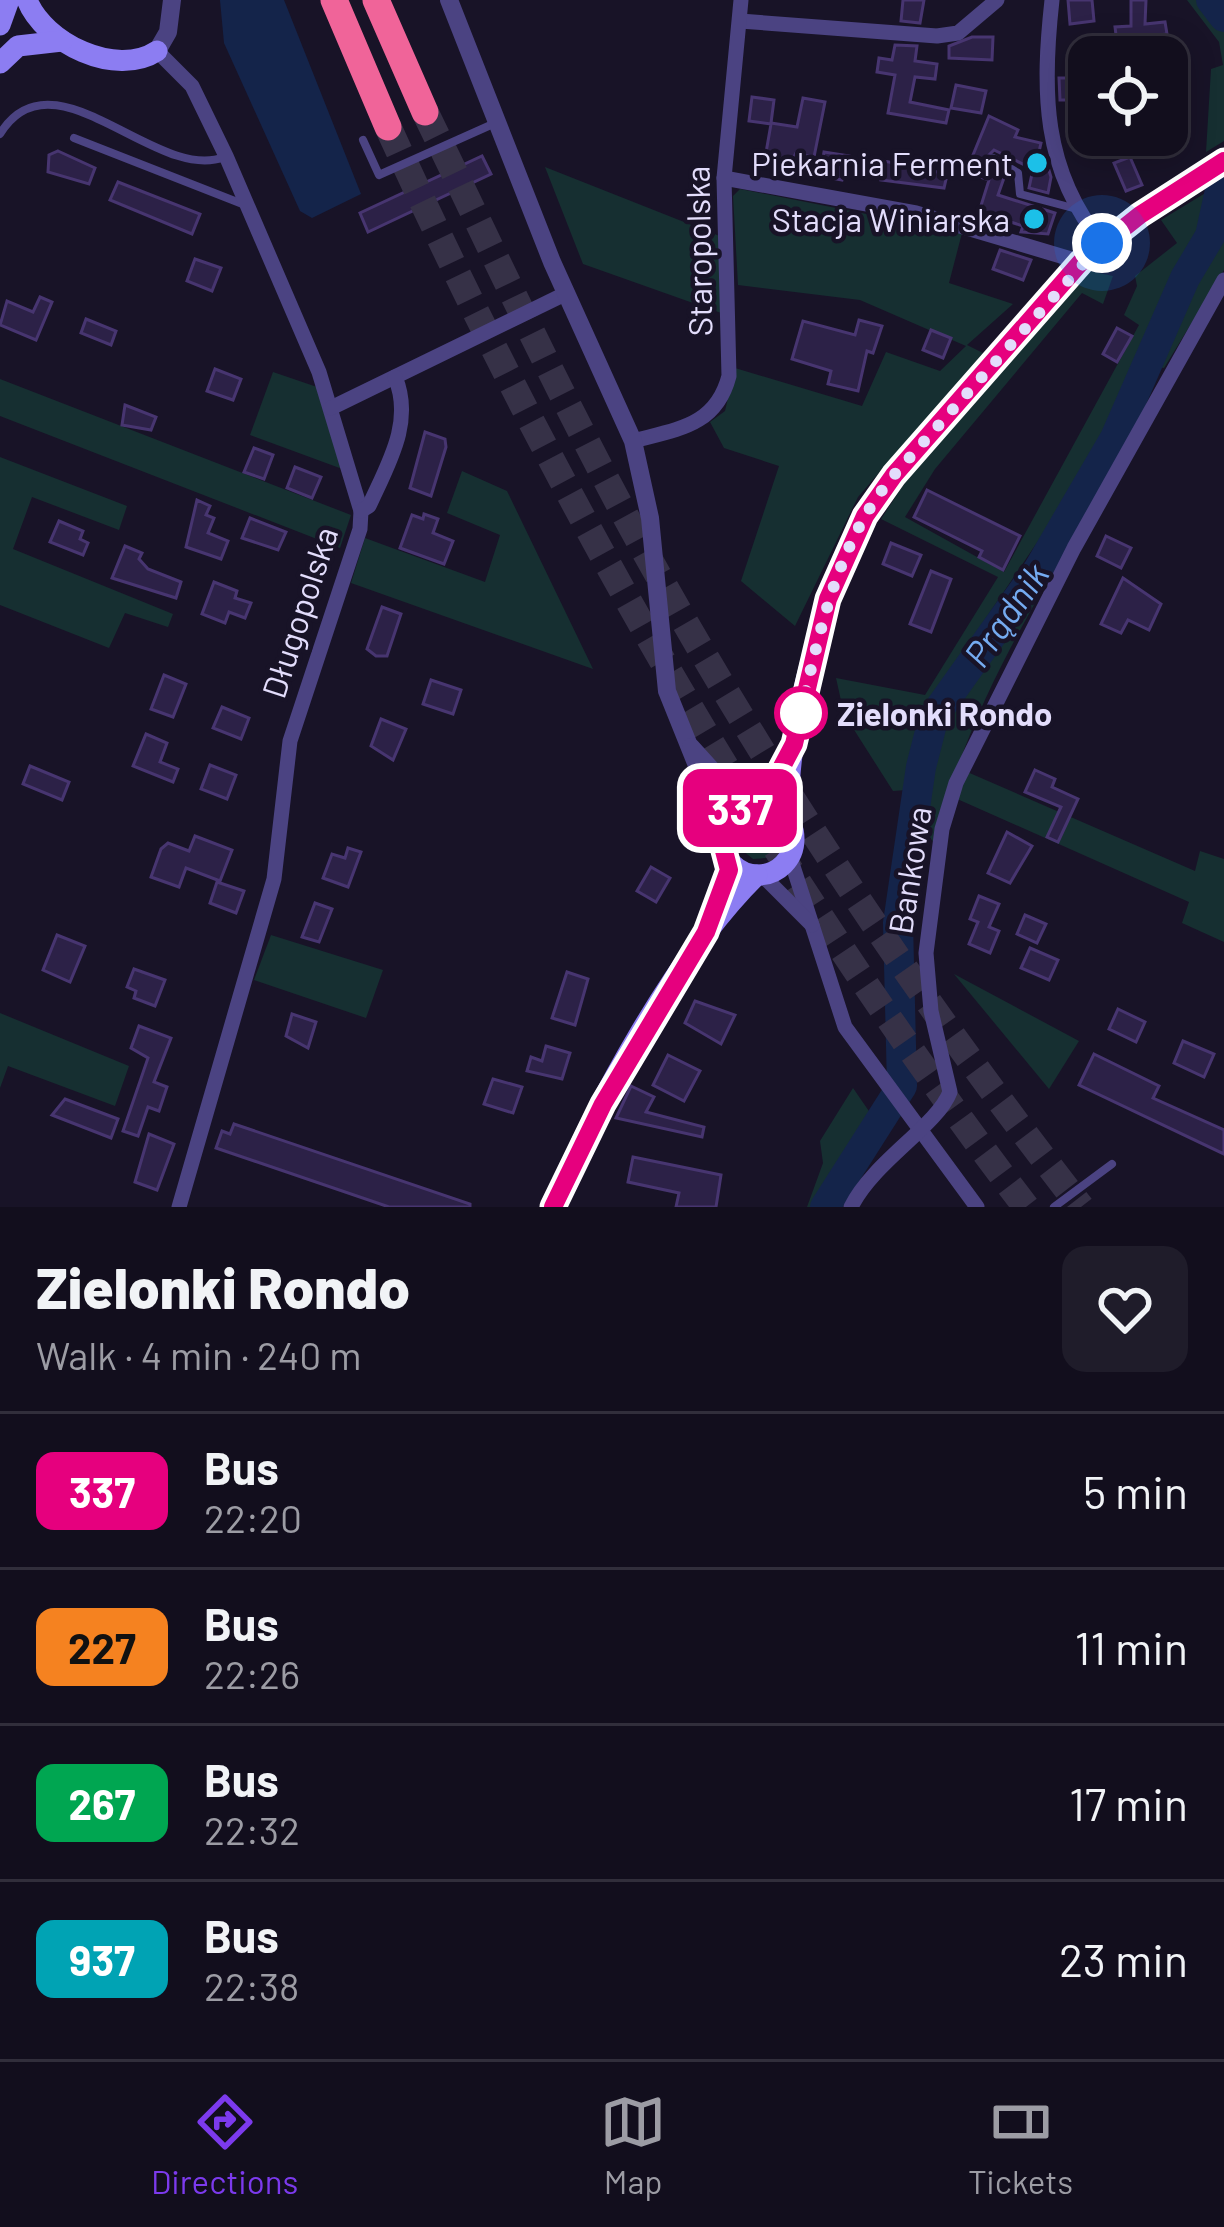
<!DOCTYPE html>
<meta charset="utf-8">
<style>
:root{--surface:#120e1d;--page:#1f1c2a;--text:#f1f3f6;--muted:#9c9ca4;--line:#312e3b;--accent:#7c3aed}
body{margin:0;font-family:Barlow,sans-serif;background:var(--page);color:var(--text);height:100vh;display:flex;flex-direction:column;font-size:45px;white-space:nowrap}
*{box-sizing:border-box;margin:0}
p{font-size:39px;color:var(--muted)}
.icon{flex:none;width:66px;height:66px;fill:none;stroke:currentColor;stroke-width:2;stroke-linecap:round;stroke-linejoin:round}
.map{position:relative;height:1207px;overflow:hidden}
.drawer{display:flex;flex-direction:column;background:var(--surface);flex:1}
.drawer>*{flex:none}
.badge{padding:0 24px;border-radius:18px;font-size:42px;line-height:78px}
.controls{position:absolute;left:1068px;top:36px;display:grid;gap:24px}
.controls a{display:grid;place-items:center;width:120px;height:120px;border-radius:24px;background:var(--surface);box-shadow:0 6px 30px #0003,0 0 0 3px var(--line);font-size:60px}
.you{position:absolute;width:60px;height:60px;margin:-30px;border:9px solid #fff;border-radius:50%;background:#1a73e8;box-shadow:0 0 0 18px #1a73e833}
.map>.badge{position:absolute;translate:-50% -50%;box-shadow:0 0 0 6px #fff}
.round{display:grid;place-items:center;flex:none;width:126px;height:126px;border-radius:24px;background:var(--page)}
.headline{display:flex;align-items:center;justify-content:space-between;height:204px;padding:0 36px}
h1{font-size:57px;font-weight:800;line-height:90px}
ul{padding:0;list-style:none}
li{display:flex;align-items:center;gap:36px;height:156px;padding:0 36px;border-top:3px solid var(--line)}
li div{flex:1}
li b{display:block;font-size:45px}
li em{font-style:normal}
li .badge{min-width:132px;font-weight:700;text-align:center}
.tabs{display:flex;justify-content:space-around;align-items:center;height:168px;border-top:3px solid var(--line);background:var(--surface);font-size:33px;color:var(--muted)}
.tabs a{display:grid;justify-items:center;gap:6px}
.tabs .active{color:var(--accent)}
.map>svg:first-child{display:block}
</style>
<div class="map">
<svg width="1224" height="1207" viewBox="0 0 1224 1207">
<rect width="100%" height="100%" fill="#181327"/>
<g fill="#162f31">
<polygon points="1187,0 1224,0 1224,141 1206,152 1211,69 1223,65 1219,42"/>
<polygon points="545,167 722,237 724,314 583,264"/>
<polygon points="740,189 962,233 949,283 1013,304 967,345 983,353 858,497 795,626 741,581 779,466 724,448 710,422 725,411 735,368 862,406 886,352 940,371 966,346 860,300 738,285 733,196"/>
<polygon points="1212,189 1199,246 1089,466 937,690 925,714 907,790 893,791 844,714 836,678 925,695 998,577 881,519 906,481 1090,271 1113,276 1103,304 1082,293 935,469 905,517 1004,572 1139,325 1124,315 1137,286 1135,276 1177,243 1161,220"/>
<polygon points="1224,235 1224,270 1164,368 1157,367 1183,296"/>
<polygon points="273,372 317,387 345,470 250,435"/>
<polygon points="0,379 351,515 340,548 0,416"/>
<path d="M 1117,449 L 1124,453 C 1051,577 965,703 936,845 L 920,826 L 932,746 L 946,706 L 1061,546 Z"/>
<polygon points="0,457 127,506 119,530 32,497 13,549 173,614 168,627 125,613 109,648 0,605"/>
<polygon points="462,471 507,491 593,669 351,583 365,538 485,582 500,535 447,513"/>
<polygon points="965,771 1195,871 1200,851 1224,859 1224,942 1182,923 1189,902 955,798"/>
<polygon points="751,821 768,822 778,833 778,846 767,858 753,859 742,850 755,844 755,836 741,833"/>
<polygon points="271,935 383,970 366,1018 254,980"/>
<polygon points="954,974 1079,1041 1049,1089"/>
<polygon points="0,1013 129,1066 115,1106 8,1066 0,1088"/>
<polygon points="853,1088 884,1133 842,1207 807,1207 823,1163 820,1141"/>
</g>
<polygon fill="#14244a" points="220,0 284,0 361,194 312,218 300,211 224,43"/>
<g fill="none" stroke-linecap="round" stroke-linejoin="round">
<polyline stroke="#14244a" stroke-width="4.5" points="1210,236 1224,227"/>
<g stroke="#14244a" stroke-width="30">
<polyline points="1211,0 1224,17"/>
<polyline points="825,1207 902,1086 898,923 921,767 934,716 1038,570 1115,438 1185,278 1210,236 1224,172"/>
</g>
</g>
<g fill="#2c2147" stroke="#473570" stroke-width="3">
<polygon points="903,0 924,0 920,23 901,21"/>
<polygon points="1068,0 1092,0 1094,21 1070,24"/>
<polygon points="1131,0 1146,0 1145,24 1165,22 1167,34 1138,37 1139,49 1118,51 1115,27 1131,26"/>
<polygon points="972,37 993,37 992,60 949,58 949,46"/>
<polygon points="895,45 917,46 915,61 937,64 935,79 915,77 910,102 949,110 946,123 888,113 895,75 877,72 879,58 892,60"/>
<polygon points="1059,78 1081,78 1082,100 1060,100"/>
<polygon points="956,85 986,91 981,113 951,108"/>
<polygon points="752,97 774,100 771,123 797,127 803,98 825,102 814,157 796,153 788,168 764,164 771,124 749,121"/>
<polygon points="1167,99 1182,101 1174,149 1167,148"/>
<polygon points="989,116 1018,130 1015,137 1041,143 1038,156 1045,157 1051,177 1048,193 1029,188 1033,169 994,150 985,159 1005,175 998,195 1055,213 1048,234 1021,232 1023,226 979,212 989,180 966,172"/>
<polygon points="58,151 95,168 89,184 48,172 49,155"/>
<polygon points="824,152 849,156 842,180 820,176"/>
<polygon points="482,156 491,174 368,232 360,213"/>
<polygon points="1130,157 1142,185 1126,191 1114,163"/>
<polygon points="900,159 928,164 927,169 947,175 944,188 881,180 884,161 899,164"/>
<polygon points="118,182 200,214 192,234 110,200"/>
<polygon points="1000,250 1031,260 1023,280 993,269"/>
<polygon points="195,259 221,268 212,291 187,281"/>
<polygon points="40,297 52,302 36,340 0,325 7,301 33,312"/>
<polygon points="86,319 116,331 111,345 81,333"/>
<polygon points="859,320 882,326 873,353 867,351 858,391 828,384 831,371 792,359 803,321 855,335"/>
<polygon points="1117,328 1132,336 1117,362 1103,354"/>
<polygon points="931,330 951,338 943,358 923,350"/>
<polygon points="215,369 241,379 233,400 207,391"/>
<polygon points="125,405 156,417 151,430 122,425"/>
<polygon points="425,432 445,439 446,447 431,496 410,488"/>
<polygon points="254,448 273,455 264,479 244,472"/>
<polygon points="295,467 321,477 312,498 287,488"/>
<polygon points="927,490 1020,536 1003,570 979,557 982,551 914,517"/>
<polygon points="197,500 210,506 206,515 214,518 208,533 228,541 221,559 186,547"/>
<polygon points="424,514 438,519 433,533 453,541 444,564 400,548 412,515 423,519"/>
<polygon points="250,518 286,532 278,550 242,538"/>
<polygon points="59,521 83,531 80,539 88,543 83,555 50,542"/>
<polygon points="1106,536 1131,548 1121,568 1097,556"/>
<polygon points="891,543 921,555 912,576 883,564"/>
<polygon points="125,546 142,553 139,559 148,569 181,582 176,598 112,578"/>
<polygon points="931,571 951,579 931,632 910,624"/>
<polygon points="1123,578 1161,604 1149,630 1128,620 1121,633 1101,624"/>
<polygon points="214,582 237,591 235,598 251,603 245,618 229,612 225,623 202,614"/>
<polygon points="382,607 401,614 387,656 376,656 367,649"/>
<polygon points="164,675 186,684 173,717 151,709"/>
<polygon points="431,680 461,690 453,714 423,704"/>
<polygon points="222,707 249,718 241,739 213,728"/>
<polygon points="381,719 406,729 393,760 371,746"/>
<polygon points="146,734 167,743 160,762 178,769 173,782 133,766"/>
<polygon points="210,765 236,775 227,799 201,789"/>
<polygon points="30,766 69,782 62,800 23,784"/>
<polygon points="1035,770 1055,779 1052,787 1078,799 1058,842 1047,837 1061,807 1025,792"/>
<polygon points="1007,832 1032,846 1010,883 988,873"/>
<polygon points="195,836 232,850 220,881 186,868 179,887 151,877 161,849 168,843 189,851"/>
<polygon points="348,848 361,852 348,887 323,878 332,854 345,858"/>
<polygon points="651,867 670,878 656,902 637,891"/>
<polygon points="217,882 244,891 236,913 210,903"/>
<polygon points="979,896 999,904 989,927 999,931 990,953 969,944 978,922 970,919"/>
<polygon points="315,903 332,909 319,942 302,937"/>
<polygon points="1025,915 1046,924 1037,943 1017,934"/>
<polygon points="57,935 85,946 70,982 43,970"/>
<polygon points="1030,948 1058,960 1049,980 1021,968"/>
<polygon points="134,969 165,980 155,1006 134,998 136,991 127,987"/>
<polygon points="567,972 588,979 575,1025 552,1018"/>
<polygon points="695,1001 735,1015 721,1044 685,1023"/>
<polygon points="1118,1009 1145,1022 1136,1042 1109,1029"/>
<polygon points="292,1014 316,1022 308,1048 286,1036"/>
<polygon points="139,1026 171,1038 154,1082 167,1087 159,1111 148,1107 138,1136 123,1131 148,1058 131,1048"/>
<polygon points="1183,1041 1214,1054 1204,1077 1174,1063"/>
<polygon points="546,1046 570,1053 562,1079 527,1071 531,1057 542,1061"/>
<polygon points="1094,1054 1159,1086 1153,1098 1224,1130 1224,1154 1079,1085"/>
<polygon points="668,1055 700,1071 684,1101 653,1085"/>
<polygon points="493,1079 522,1087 513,1113 484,1104"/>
<polygon points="631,1086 654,1097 646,1112 704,1127 702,1137 616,1118"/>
<polygon points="65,1099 118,1119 111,1138 52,1115"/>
<polygon points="234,1124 470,1204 470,1207 389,1207 216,1148 222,1131 230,1134"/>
<polygon points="149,1134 174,1144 157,1190 135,1182"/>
<polygon points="633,1157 721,1175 716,1207 676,1207 679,1193 628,1182"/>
</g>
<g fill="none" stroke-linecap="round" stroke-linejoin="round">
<g stroke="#363147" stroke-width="27" stroke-dasharray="27 14" stroke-linecap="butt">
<path d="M 425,112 C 499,264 570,418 653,566 C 778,790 923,1005 1081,1207"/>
<path d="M 388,127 C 563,510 770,872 1026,1207"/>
</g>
<g stroke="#4b4382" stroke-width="8">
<path d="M 0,134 C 53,47 157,184 224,157"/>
<polyline points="74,138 245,205"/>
<polyline points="363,140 379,175 493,124"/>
<polyline points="993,158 1018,173 1020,194 1073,208"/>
<polyline points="1054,1207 1112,1164"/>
</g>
<g stroke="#4b4382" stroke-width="15">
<path d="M 1052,0 C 1042,90 1042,170 1102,243"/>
<polyline points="740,21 937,36 958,33 997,0"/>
<polyline points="157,51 192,86 226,156 319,372 361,511 360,529 290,741 274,879 179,1207"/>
<polyline points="724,178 916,213 1081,262"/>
<polyline points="331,408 567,293"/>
<path d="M 633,441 C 678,429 716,426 729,376 L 724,178 L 741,0"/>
<path d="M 361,511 L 369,506 C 388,464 414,422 395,377"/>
<polyline points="790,857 845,1027 977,1207"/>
<polyline points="762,875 812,925"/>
<path d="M 851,1207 C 874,1161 937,1126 950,1092 L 931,1011 L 926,953 L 942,829 L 956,783 L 1074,548 L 1224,280"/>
</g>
<g stroke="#4b4382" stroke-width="18">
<polyline points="449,0 552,262 633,441 650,518 667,691 723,830"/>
<polyline points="157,51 168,32 172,0"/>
<polyline points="691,747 728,788 751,804"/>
</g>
<g stroke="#8c7df2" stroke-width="21">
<path d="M 27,0 C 44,43 116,78 157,51"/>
<polyline points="0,25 9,0"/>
<polyline points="0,63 18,46 62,41"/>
<polyline points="758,803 770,791 790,749"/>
<circle cx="758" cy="839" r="36"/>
<path d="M 790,821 C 781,737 831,568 877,497 L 1081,262 L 1140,215 L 1224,161"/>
<path d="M 553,1207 C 596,1102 676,955 757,875"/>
</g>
<g stroke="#f06499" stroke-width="27">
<polyline points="334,0 388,127"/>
<polyline points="376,0 425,112"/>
</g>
</g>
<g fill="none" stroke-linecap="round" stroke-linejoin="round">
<defs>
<polyline id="line" points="553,1207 603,1104 706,932 729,870 722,843 726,824 739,809 767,795 794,744 828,599 865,516 894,475 1081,262 1140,215 1224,161"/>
</defs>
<use href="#line" stroke="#fff" stroke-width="27"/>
<use href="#line" stroke="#e6007e" stroke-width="18"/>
<path stroke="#e3ddfc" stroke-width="12" stroke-dasharray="0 21.6" d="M 801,713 L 798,723 C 820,635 834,546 894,475 L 1102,243"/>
</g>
<g fill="#1cc0e8" stroke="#181327" stroke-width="4.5">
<circle cx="1037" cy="163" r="12"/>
<circle cx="1034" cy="219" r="12"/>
</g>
<circle fill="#fff" stroke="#e6007e" stroke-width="6" cx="801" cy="713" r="24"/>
<g text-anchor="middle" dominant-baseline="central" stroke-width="9" stroke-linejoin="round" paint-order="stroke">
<g font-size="33" fill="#e3ddfc" stroke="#181327" text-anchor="end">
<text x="1013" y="163">Piekarnia Ferment</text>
<text x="1010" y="219">Stacja Winiarska</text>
</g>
<g font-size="33" fill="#e3ddfc" stroke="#181327">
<text transform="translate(698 251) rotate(-91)">Staropolska</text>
<text transform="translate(299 612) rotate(-72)">Długopolska</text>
<text transform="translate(909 870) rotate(-81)">Bankowa</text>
</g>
<g font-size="33" font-weight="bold" fill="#e3ddfc" stroke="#181327" text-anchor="start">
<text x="837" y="713">Zielonki Rondo</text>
</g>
<g font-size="36" font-style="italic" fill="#75abf1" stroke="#181327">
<text transform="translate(1005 614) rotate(-55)">Prądnik</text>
</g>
</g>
</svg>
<div class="controls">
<a><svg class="icon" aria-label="locate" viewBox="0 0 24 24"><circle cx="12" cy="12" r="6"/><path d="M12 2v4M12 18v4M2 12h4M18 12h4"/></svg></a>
</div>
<div class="you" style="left:1102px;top:243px"></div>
<b class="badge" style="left:740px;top:808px;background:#e6007e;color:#fff">337</b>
</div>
<section class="drawer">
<div class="headline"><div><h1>Zielonki Rondo</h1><p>Walk · 4 min · 240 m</p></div><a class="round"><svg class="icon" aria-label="heart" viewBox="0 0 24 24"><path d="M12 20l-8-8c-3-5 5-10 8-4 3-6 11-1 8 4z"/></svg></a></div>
<ul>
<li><span class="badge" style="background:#e6007e;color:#fff">337</span><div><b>Bus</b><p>22:20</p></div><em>5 min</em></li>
<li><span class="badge" style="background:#f58220;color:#111">227</span><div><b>Bus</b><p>22:26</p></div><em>11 min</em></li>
<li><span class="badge" style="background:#00a651;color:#fff">267</span><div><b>Bus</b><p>22:32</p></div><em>17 min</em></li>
<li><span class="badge" style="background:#00a3b4;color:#fff">937</span><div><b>Bus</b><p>22:38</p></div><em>23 min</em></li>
</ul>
</section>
<nav class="tabs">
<a class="active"><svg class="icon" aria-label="directions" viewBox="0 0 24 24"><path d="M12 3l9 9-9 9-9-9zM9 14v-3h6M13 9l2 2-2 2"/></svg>Directions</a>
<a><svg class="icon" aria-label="map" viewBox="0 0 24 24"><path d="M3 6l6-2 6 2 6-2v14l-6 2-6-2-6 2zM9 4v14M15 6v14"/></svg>Map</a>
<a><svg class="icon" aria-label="tickets" viewBox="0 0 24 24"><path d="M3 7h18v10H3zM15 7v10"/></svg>Tickets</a>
</nav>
